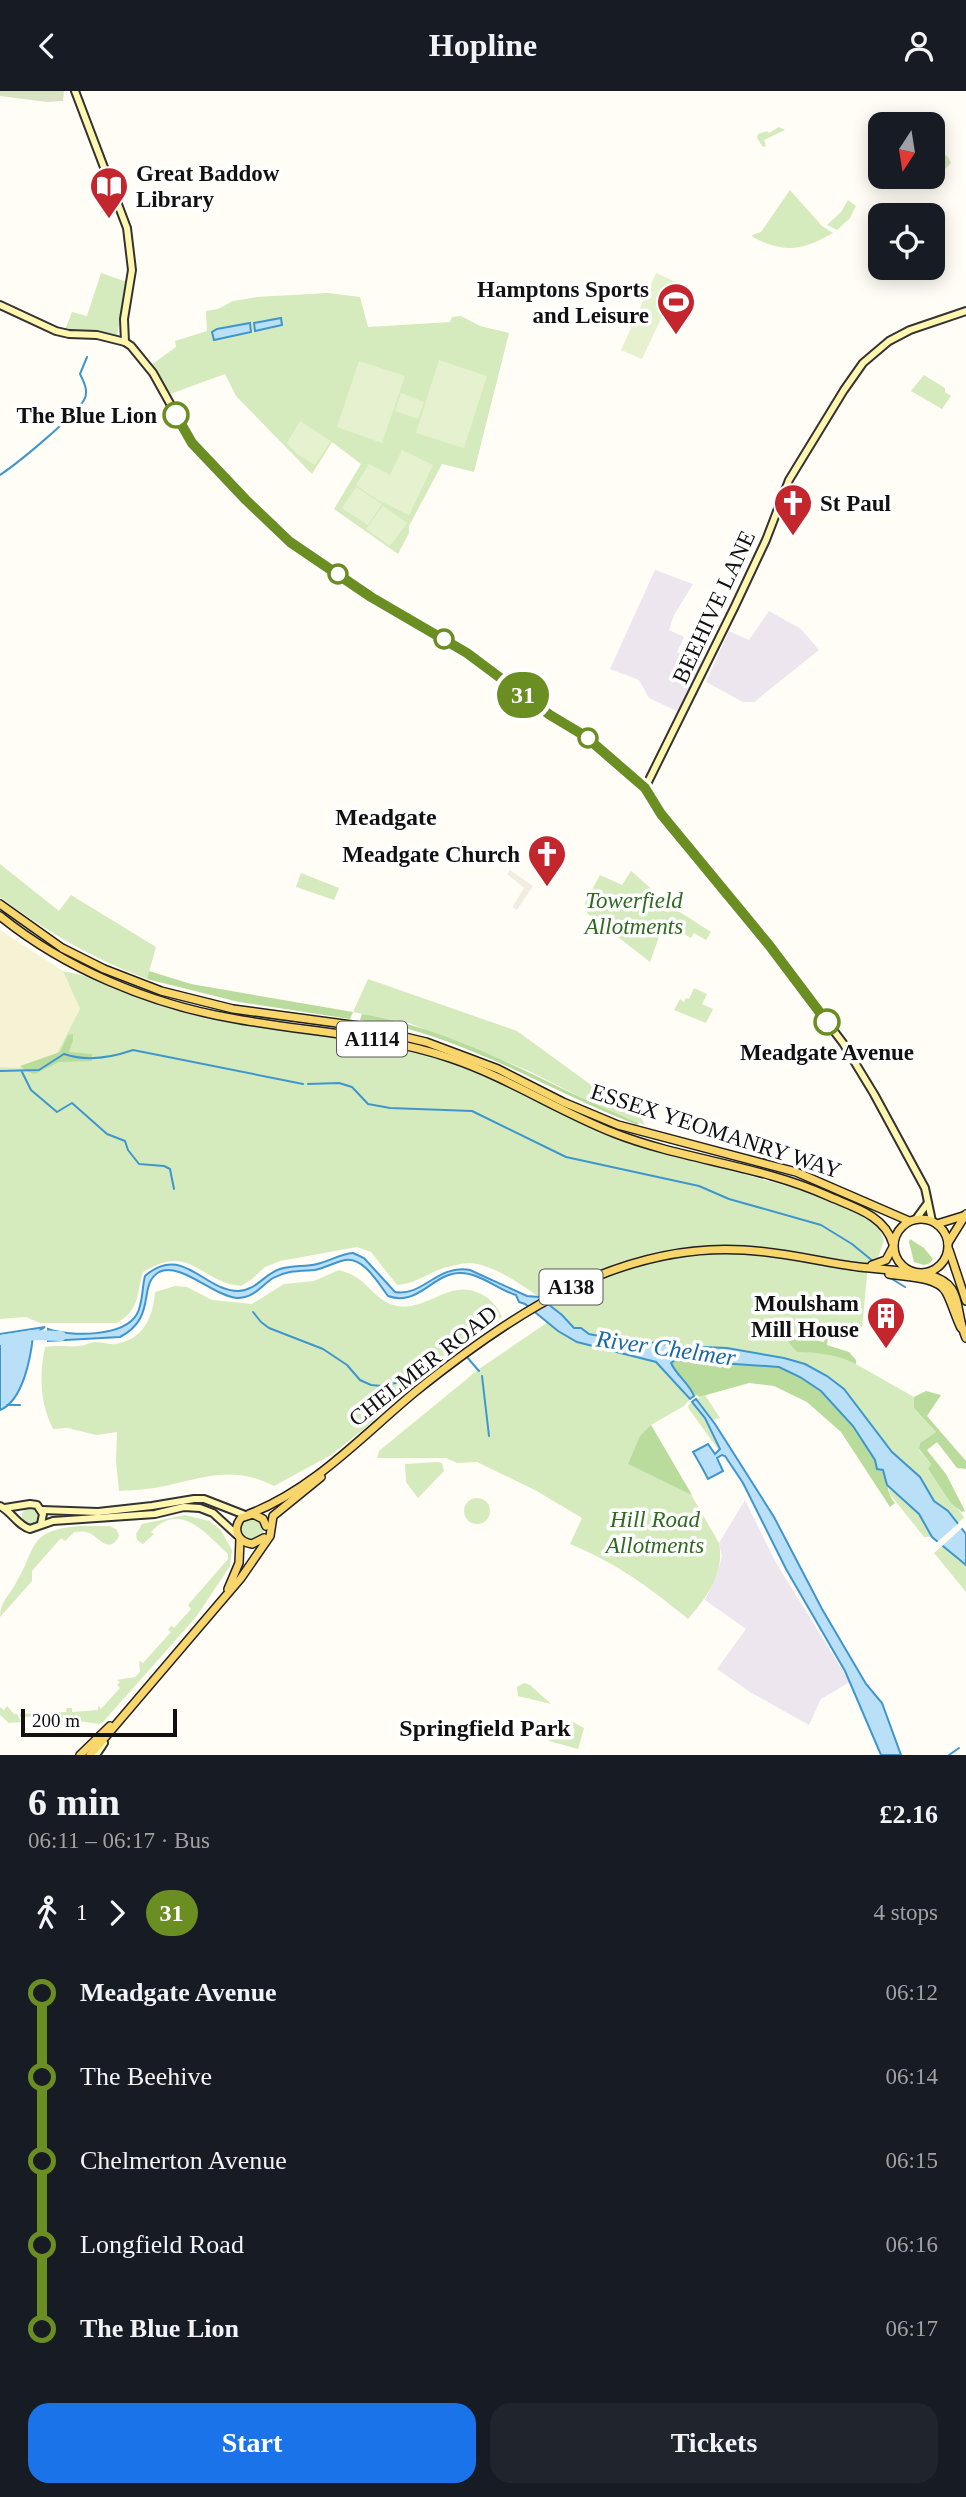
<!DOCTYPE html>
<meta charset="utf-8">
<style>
:root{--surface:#171b24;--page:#20242c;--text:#f1f3f6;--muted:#9ea1a6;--accent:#1a73e8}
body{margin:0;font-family:Georgia,serif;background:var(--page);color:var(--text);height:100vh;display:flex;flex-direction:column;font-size:26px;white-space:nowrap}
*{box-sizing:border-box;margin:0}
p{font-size:23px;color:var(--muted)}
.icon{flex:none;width:38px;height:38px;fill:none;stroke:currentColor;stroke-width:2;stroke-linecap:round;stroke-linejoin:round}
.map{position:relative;height:1664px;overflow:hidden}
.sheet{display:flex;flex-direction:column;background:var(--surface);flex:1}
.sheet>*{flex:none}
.badge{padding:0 14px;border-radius:23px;font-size:24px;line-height:46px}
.needle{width:46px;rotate:192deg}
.buttons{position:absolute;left:868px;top:21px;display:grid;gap:14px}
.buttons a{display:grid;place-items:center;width:77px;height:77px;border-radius:14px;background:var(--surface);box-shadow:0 4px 18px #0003;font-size:35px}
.scale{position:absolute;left:21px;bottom:18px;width:156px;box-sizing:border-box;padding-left:7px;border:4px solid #111;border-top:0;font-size:19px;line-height:24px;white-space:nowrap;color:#111;-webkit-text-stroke:5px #fff;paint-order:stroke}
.map>.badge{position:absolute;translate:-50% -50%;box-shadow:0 0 0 4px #fff}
.legs{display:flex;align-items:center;gap:10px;height:77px;padding:0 28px;font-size:23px}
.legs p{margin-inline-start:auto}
.headline{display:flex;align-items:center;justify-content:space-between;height:119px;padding:0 28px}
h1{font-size:38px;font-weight:700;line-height:52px}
.primary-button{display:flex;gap:14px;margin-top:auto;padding:14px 28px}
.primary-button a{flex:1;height:80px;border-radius:21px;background:var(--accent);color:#fff;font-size:28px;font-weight:700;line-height:80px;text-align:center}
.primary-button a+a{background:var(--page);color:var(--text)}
ul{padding:0 28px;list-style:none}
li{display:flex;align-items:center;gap:24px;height:84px;font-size:26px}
li i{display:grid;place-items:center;width:10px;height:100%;margin:0 9px;background:currentColor}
li i::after{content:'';width:18px;height:18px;margin:-9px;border:5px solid;border-radius:50%;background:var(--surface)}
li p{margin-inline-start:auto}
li:first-child i{background:linear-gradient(#0000 50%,currentColor 0)}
li:last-child i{background:linear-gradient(currentColor 50%,#0000 0)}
header{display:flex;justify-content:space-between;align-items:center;height:91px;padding:0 28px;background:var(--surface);font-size:32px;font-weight:700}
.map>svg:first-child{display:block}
</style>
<header><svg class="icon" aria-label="back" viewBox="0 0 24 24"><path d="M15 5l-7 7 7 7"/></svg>Hopline<svg class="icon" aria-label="person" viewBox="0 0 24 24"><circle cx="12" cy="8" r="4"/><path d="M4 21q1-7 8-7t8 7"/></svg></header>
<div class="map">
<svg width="966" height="1664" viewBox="0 0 966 1664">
<rect width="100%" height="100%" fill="#fffdf5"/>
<g fill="#eee6ef">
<polygon points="655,479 693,493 674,524 669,539 684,546 677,561 704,574 679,621 649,607 639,589 610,578"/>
<polygon points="769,520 801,538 819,559 754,611 743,611 706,591 729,540 749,549"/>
<polygon points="745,1409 776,1472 850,1591 821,1608 809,1634 750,1601 717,1578 746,1538 705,1509 717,1483 722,1465 719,1452"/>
</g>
<polygon fill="#f6f3d4" points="0,839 63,880 80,918 55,966 20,977 0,976"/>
<g fill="#d5ebbd">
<polygon points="779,36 785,39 764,49 766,55 763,56 757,47 758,43 767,40 769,42"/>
<polygon points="936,58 948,66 951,72 935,88 932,89 928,86 933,86 933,59"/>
<path d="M 790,99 L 822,135 L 833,142 C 804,159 783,163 753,146 L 752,144 L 761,141 Z"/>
<polygon points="848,109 856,115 850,127 837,139 827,134 841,121"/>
<polygon points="101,182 127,191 117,245 97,240 65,239 72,221 87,225"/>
<polygon points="677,194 684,197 674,221 668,219"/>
<polygon points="328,202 360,206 368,236 450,231 452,226 461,225 480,235 509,242 474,381 442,373 409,435 409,442 398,463 334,418 361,373 332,351 312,383 236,305 225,283 170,303 151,274 176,256 175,250 207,240 206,220 218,218 233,210 257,206"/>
<polygon points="924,284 945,297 945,301 951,305 942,318 911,300"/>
<path d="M 0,773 L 59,820 L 71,804 L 156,856 L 147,888 C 92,867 47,841 0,806 Z"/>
<polygon points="631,780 672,816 711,841 706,849 694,842 691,847 664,832 650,871 587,822 585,812 600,784 622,794"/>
<polygon points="301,782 339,797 334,809 296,796"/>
<path d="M 63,880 L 91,886 L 150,909 L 204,927 L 361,947 L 445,969 L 513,998 L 610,1046 L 801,1099 L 864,1124 L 879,1136 L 884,1149 L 877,1170 L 868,1173 L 862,1238 L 815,1232 L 808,1234 L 805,1240 L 802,1239 L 806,1259 L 847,1268 L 914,1306 L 914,1317 L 936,1341 L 920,1352 L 919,1359 L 931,1373 L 928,1379 L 964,1426 L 957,1433 L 948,1420 L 934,1410 L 920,1386 L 892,1361 L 879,1344 L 762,1264 L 727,1257 L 679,1255 L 640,1250 L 634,1252 L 589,1243 L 581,1237 L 574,1237 C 553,1214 500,1173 469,1172 C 462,1172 454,1175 447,1176 C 429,1181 416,1193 397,1194 L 371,1161 L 357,1156 L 280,1170 L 265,1176 L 252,1188 L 241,1195 C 199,1191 191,1151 143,1181 C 136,1205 140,1218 117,1232 L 40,1232 L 26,1226 L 0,1228 L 0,976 L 20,977 L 55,966 L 80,918 Z"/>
<polygon points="368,888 517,940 620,1015 645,1026 642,1028 645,1034 608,1020 529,980 409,932 353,921"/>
<polygon points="694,897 707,903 702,913 713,918 706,932 674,919 680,908 684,911 686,907 689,908"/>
<path d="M 339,1179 C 344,1181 350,1182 354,1185 C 370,1194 378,1212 398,1215 C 429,1220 449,1187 481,1203 C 492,1209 497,1215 502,1226 L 431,1275 L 364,1338 L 331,1364 L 274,1395 C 237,1376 211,1384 173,1393 C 155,1398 137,1399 119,1400 L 116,1370 L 117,1341 L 96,1344 L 68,1337 L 53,1338 C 40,1312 39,1285 45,1256 C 57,1254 67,1256 78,1255 C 84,1255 89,1252 94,1251 C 102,1251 109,1254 116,1253 C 144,1248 153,1226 155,1201 L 175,1195 L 187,1196 L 212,1209 L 252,1213 L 284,1193 L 314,1190 Z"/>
<path d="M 548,1231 L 558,1240 L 577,1251 L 656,1271 L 690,1308 L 684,1315 L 651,1334 L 719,1452 C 725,1481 707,1506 688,1528 C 649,1496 618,1473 570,1453 L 582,1427 L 535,1399 L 477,1371 L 457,1372 L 446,1367 L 377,1367 L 379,1360 L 479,1278 Z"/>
<polygon points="705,1304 720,1327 713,1329 696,1308"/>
<polygon points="692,1311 709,1334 720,1361 689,1318 688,1315"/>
<polygon points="437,1371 442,1372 444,1380 418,1407 406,1391 405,1373"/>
<polygon points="890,1395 919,1423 932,1446 924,1446 889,1402"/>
<circle cx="477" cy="1420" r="13"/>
<circle cx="31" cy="1425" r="9"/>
<path d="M 185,1424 L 209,1430 L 220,1438 L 232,1459 L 230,1475 L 196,1526 L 103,1631 L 99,1633 L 46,1625 L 20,1626 L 20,1623 L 66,1621 L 67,1617 L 72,1617 L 72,1621 L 98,1619 L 98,1615 L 101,1618 L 120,1597 L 117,1594 L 120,1591 L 117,1589 L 135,1586 L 140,1581 L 139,1570 L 143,1572 L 171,1541 L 168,1539 L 171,1535 L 174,1537 L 191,1518 L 188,1514 L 228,1468 L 228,1463 C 206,1443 180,1409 151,1441 L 154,1443 L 143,1453 L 137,1449 L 136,1443 L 142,1433 Z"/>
<circle cx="252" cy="1438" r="12"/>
<path d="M 79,1435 L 110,1435 L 117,1439 L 119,1445 C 108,1466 98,1443 86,1441 C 82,1440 78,1441 74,1441 L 65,1450 L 61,1447 L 32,1480 L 32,1490 L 0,1526 C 0,1511 9,1505 16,1492 C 38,1455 27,1440 79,1435 Z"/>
<polygon points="943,1454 966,1474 966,1501 934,1462"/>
<polygon points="524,1592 530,1594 551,1613 518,1605 517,1596"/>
<polygon points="7,1615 14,1623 17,1623 21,1631 9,1632 0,1624 0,1616 4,1619"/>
<polygon points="571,1630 584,1637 578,1658 549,1650 551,1643 565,1646 575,1641"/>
</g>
<g fill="#b9dc9c">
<polygon points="149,880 191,893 353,921 350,928 239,911 147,888"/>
<path d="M 362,923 C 462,939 546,995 639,1032 L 637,1034 C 560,1004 488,960 408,938 C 393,934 376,932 360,929 Z"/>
<polygon points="73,943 73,949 69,961 92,963 92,970 59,971 35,983 28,981 20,975 60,961 68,944"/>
<polygon points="910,1148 924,1157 933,1168 930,1172 924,1174 914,1171 909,1151"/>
<path d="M 828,1237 L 843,1240 L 843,1244 L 829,1242 L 827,1254 L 849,1261 L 856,1269 L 856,1273 C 839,1264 815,1261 797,1261 L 789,1252 L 791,1246 L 802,1239 L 805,1240 L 805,1247 L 824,1251 Z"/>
<path d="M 675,1269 L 779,1276 L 800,1286 L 821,1300 L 853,1335 L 875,1369 L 877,1377 L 882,1379 C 890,1392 885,1400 895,1412 L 890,1416 L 841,1341 L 807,1311 L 774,1295 L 749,1292 L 699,1306 L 697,1304 L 694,1305 C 689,1292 677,1285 671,1272 Z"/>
<polygon points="926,1300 941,1304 927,1325 966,1370 966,1378 957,1377 937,1351 927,1359 946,1383 965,1420 962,1421 951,1412 928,1378 931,1373 919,1358 920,1352 936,1341 914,1317 914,1306"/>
<polygon points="651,1334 692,1404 628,1373 640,1345"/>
</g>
<polygon fill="#d9e3c4" points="0,0 64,0 63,10 47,11 0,5"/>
<g fill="#e6f2cf">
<polygon points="656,182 678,192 642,268 621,259"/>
<polygon points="439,269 487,285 464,357 416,342"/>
<polygon points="359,270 405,285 382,352 337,336"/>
<polygon points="401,302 424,311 418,328 395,320"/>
<polygon points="300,330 331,350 315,374 296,362 287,352"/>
<polygon points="402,359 433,374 409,424 378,409 356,394 369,373 390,384"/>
<polygon points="356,396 382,413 368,434 342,417"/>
<polygon points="383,415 407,432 390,455 366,438"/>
</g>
<polygon fill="#f1ede2" points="510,779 533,795 517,819 513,817 514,813 524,797 507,783"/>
<g fill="#b9e0f7" stroke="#3f96cf" stroke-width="2">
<polygon points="281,227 282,234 255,240 254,232"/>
<polygon points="250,232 251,241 214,249 212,241 217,238"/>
<path d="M 353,1162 L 364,1167 L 395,1201 C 423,1206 437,1173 470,1179 L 527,1205 L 539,1206 L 562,1224 L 574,1237 L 581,1237 L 589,1243 L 634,1252 L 640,1250 L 679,1255 L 727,1257 L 784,1267 L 805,1273 L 827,1285 L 844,1298 L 892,1361 L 920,1386 L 934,1410 L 948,1420 L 966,1443 L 966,1474 L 932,1446 L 919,1423 L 887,1394 L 883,1379 L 877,1378 L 875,1369 L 853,1335 L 821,1300 L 800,1286 L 779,1276 L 675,1269 L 671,1272 C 677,1285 689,1292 694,1305 L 690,1308 L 656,1271 L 577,1251 L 558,1240 L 525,1213 L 519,1211 L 516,1204 C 498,1199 479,1181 459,1182 C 432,1183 418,1216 388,1205 C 378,1192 364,1166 345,1169 C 335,1171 325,1177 315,1179 C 300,1180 287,1179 273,1187 C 261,1195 254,1207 237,1207 C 214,1205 179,1170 159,1181 C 137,1194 158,1226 120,1246 L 48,1250 L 48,1238 C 71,1246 124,1246 137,1223 C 143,1212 142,1196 145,1185 C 182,1152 204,1200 238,1200 C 256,1200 264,1183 280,1178 C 292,1174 305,1176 317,1173 C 330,1170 340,1163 353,1162 Z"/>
<path d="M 45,1236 L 33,1244 C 31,1266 23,1310 0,1319 L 0,1243 Z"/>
<path d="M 696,1308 L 715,1333 L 774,1426 L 822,1518 L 866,1593 L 882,1612 L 901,1664 L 881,1664 L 845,1580 L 786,1478 L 743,1392 L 725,1365 L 722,1364 L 717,1367 L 723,1380 L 708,1388 C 703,1378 699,1371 693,1361 L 708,1353 L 715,1363 L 720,1358 L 705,1327 L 692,1311 Z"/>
</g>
<polygon fill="#fffdf5" points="960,1431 964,1435 940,1457 935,1453"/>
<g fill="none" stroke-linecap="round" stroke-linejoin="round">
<g stroke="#3f96cf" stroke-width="2">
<path d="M 0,384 C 18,372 74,326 84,309 C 89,301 84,291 80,283 L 87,266"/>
<path d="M 0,980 L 39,979 L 64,963 C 87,971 110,967 133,959 L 303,993"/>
<polyline points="22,981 31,999 57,1021 72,1012 107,1043 125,1050 128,1059 139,1073 164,1075 170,1078 174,1098"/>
<polyline points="308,993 339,992 352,996 368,1013 390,1017 472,1020 566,1066 699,1095 729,1108 821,1134 852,1153 874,1171"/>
<polyline points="892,1188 905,1196"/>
<polyline points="253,1221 261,1231 269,1237 323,1258 347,1274 360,1289 371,1294 382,1295 417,1287 459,1256"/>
<polyline points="466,1265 479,1280"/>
<polyline points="482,1285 489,1345"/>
<polyline points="7,1314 20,1314"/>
<polyline points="949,1664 959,1657"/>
</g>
<polyline stroke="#b9e0f7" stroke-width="10" points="0,1249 33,1244 61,1245"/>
<defs>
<g id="secondary">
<polyline points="75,0 127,137 132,179 124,228 125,251"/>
<polyline points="0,214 56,240 69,243 97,244 125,251 131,255 153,282 192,352 228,391 290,451 371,506 467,562 550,624 585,645 645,697 661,723 769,854 843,952 874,1003 925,1097 932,1130"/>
<polyline points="645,697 735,515 766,449 789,389 844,299 863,272 889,250 910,239 966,220"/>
<polyline points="916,1128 927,1113"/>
<path d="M 0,1415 C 12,1421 18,1435 30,1438 L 53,1430 L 155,1423 L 184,1416 L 200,1417 L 213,1422 L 237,1444"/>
<polyline points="5,1417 30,1413 37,1414 43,1423 41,1433"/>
<polyline points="42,1419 98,1421 152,1415 194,1408 204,1408 245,1424"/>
<polyline points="96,1664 104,1652"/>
</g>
<g id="primary">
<polyline points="0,813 62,857 104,878 161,900 233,918 359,935 426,951 498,978 563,1011 618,1034 796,1081 909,1130"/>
<path d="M 0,825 C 64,877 150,913 231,927 C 304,941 379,943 450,967 C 507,986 558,1020 614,1042 C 683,1069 759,1074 828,1105 C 853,1116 885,1124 893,1153"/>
<circle cx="921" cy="1155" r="27"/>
<polyline points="937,1133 963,1125"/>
<polyline points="948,1152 966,1123"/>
<polyline points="949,1159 966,1210"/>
<polyline points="872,1174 886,1169 893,1156"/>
<path d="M 889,1183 C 904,1186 937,1185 946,1201 C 952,1212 955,1225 961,1237"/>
<path d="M 926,1183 C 966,1193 953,1217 966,1247"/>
<path d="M 249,1423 C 313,1399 363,1344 415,1301 C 509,1225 618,1151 744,1159 C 783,1161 821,1171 859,1176 C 877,1178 895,1179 912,1181"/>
<path d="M 264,1447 L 252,1453 C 238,1451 232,1439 241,1427 L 253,1423 L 263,1428 L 266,1435"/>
<polyline points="228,1498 239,1472 240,1448"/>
<polyline points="80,1664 110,1635"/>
<polyline points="90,1664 241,1487 270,1445 273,1425 321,1386"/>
</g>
</defs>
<use href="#secondary" stroke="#333" stroke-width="10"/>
<use href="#primary" stroke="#222" stroke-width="10"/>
<use href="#secondary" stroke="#fff6b0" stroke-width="6"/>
<use href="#primary" stroke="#f9d66b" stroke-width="7"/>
</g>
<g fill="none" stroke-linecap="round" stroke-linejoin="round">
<defs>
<polyline id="line-1" points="176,324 192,352 246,409 290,451 371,506 467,562 550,624 585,645 645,697 661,723 769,854 827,931"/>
</defs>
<use href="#line-1" stroke="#fff" stroke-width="16"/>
<use href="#line-1" stroke="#6b8e23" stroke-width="10"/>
</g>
<defs>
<symbol id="library-pin" viewBox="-11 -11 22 30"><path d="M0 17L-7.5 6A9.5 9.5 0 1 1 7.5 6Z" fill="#c4262e" stroke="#fff"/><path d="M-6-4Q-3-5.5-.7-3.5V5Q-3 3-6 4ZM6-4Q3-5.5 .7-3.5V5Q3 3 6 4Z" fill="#fff"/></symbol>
<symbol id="stadium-pin" viewBox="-11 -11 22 30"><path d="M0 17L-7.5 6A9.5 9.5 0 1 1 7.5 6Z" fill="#c4262e" stroke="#fff"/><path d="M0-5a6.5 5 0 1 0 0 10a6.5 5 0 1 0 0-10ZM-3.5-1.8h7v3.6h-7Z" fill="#fff"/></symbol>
<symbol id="church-pin" viewBox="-11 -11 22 30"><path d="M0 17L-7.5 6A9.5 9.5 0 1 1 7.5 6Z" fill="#c4262e" stroke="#fff"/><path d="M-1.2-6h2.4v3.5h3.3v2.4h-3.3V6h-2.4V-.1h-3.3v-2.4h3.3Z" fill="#fff"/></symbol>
<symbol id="building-pin" viewBox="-11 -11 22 30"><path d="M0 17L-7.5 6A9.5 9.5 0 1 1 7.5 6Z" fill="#c4262e" stroke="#fff"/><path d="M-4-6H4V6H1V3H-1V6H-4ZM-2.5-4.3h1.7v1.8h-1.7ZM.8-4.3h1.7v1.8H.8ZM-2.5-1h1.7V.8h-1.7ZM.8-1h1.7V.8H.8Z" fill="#fff"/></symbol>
</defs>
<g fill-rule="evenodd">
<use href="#library-pin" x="87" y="73" width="44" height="60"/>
<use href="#stadium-pin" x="654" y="189" width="44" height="60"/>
<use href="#church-pin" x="771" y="390" width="44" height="60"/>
<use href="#church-pin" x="525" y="741" width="44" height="60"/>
<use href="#building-pin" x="864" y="1203" width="44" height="60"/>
</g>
<g fill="#fff" stroke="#6b8e23" stroke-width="3.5">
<circle cx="176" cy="324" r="12"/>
<circle cx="338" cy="483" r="9"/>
<circle cx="444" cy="548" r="9"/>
<circle cx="588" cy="647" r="9"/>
<circle cx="827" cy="931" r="12"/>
</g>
<g text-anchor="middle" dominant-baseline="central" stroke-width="7" stroke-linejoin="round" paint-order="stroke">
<g fill="#fff" stroke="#585858" stroke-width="2">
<rect x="337" y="930.5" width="70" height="35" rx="5"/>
<rect x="539.5" y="1178.5" width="63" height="35" rx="5"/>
</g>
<g font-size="21" font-weight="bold" fill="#111">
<text x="372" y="948">A1114</text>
<text x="571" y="1196">A138</text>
</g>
<g font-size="23" font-weight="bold" fill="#111" stroke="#fff" text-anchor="end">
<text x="136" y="82" text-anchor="start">Great Baddow<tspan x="136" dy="26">Library</tspan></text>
<text x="649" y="198">Hamptons Sports<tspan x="649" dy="26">and Leisure</tspan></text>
<text x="820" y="412" text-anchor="start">St Paul</text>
<text x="520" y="763">Meadgate Church</text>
<text x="859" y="1212">Moulsham<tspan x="859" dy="26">Mill House</tspan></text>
</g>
<g font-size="23" font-weight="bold" fill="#111" stroke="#fff" text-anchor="end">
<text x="157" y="324">The Blue Lion</text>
<text x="827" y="961" text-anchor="middle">Meadgate Avenue</text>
</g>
<g font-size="23" fill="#111" stroke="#fff">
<text transform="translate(714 516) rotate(-65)">BEEHIVE LANE</text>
<text transform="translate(716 1040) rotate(18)">ESSEX YEOMANRY WAY</text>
<text transform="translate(423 1275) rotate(-38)">CHELMER ROAD</text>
</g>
<g font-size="23" font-style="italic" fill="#2f6b1f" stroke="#fff">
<text x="634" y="809">Towerfield<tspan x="634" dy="26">Allotments</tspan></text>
<text x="655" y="1428">Hill Road<tspan x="655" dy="26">Allotments</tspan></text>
</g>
<g font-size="24" font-weight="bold" fill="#111" stroke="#fff">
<text x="386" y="726">Meadgate</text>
<text x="485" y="1637">Springfield Park</text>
</g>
<g font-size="24" font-style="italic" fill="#1768a6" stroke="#fff">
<text transform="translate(666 1257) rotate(8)">River Chelmer</text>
</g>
</g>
</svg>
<div class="buttons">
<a><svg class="needle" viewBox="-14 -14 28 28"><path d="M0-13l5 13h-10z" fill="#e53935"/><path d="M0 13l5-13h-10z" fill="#9ea1a6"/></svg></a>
<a><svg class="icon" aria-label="locate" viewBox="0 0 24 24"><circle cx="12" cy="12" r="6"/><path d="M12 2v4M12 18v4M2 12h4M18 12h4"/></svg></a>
</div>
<div class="scale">200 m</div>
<b class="badge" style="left:523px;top:604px;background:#6b8e23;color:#fff">31</b>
</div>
<section class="sheet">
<div class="headline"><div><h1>6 min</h1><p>06:11 – 06:17 · Bus</p></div><b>£2.16</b></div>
<div class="legs"><svg class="icon" aria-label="walk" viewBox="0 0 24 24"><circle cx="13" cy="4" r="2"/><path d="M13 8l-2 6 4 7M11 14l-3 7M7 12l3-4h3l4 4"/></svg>1<svg class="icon" aria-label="forward" viewBox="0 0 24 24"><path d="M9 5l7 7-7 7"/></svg><b class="badge" style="background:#6b8e23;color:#fff">31</b><p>4 stops</p></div>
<ul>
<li><i style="color:#6b8e23"></i><b>Meadgate Avenue</b><p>06:12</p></li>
<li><i style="color:#6b8e23"></i><span>The Beehive</span><p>06:14</p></li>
<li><i style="color:#6b8e23"></i><span>Chelmerton Avenue</span><p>06:15</p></li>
<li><i style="color:#6b8e23"></i><span>Longfield Road</span><p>06:16</p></li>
<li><i style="color:#6b8e23"></i><b>The Blue Lion</b><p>06:17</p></li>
</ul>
<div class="primary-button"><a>Start</a><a>Tickets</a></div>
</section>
